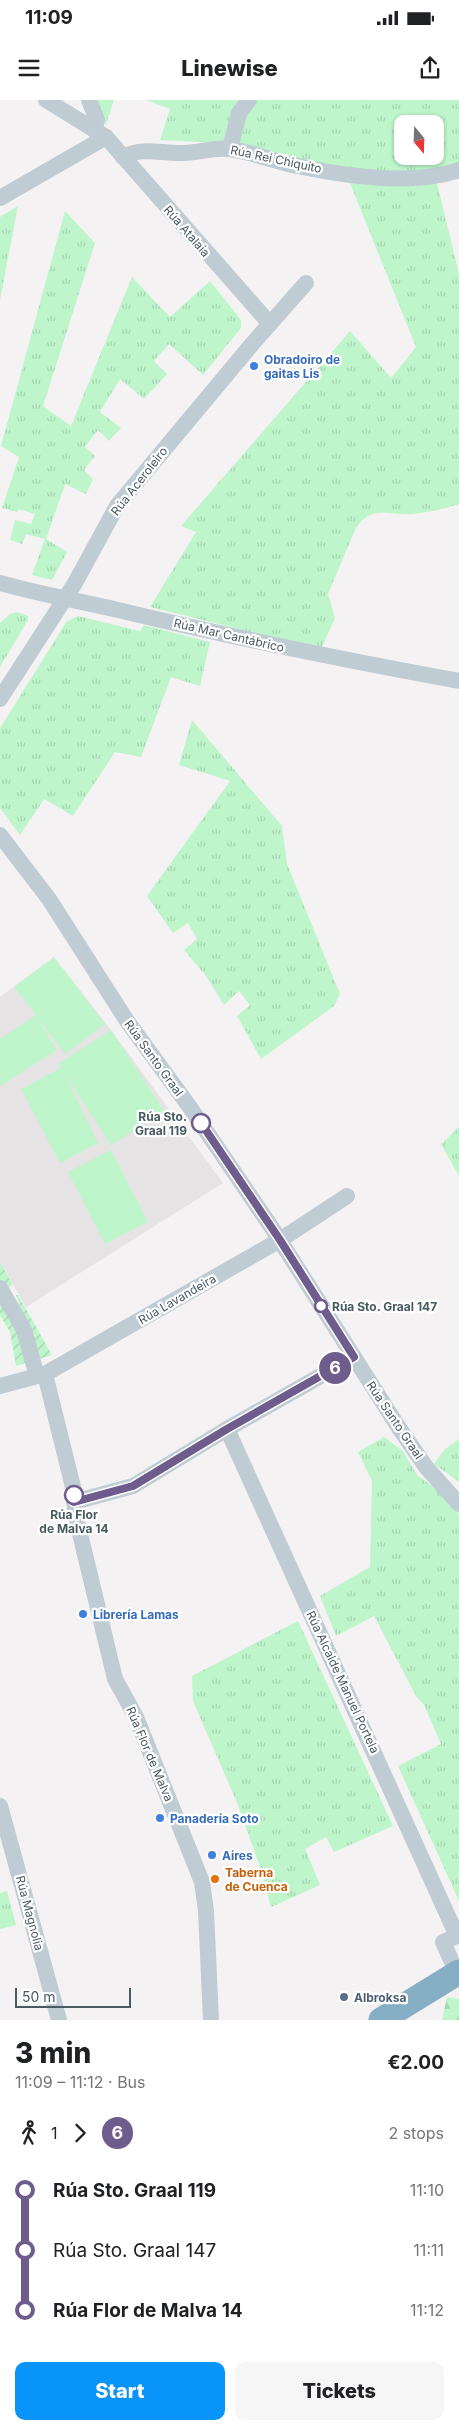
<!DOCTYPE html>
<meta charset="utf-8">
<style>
:root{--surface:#fff;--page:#f6f6f6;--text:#202124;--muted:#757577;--accent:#0894f9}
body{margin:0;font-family:Inter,sans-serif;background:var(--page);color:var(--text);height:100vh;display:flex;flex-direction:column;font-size:19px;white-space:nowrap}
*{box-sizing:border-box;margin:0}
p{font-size:16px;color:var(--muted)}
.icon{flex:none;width:28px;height:28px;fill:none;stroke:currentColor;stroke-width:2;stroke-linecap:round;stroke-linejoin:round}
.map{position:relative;height:1920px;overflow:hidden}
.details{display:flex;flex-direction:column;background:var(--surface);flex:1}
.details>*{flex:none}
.badge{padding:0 10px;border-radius:16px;font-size:18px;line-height:32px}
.needle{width:32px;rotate:161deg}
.fabs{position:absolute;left:394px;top:15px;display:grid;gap:10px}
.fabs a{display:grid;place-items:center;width:50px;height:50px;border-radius:10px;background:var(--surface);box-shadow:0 1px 4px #0004;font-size:25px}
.scale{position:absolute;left:15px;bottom:12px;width:116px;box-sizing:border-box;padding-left:5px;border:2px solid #485a62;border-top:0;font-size:14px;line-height:18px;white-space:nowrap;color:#485a62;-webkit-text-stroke:4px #fff;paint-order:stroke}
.map>.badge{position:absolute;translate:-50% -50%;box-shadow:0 0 0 2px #fff}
.legs{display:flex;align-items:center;gap:8px;height:55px;padding:0 15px;font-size:16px}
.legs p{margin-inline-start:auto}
.overview{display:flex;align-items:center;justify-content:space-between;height:85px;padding:0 15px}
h1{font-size:28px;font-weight:800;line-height:38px}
.primary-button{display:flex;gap:10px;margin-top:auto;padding:10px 15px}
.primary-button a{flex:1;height:58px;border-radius:10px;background:var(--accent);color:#fff;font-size:20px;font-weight:800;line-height:58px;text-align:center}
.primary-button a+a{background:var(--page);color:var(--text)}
ul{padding:0 15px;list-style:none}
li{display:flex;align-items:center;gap:18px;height:60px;font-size:19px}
li i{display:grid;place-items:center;width:8px;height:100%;margin:0 6px;background:currentColor}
li i::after{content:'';width:12px;height:12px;margin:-6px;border:4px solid;border-radius:50%;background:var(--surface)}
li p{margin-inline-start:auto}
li:first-child i{background:linear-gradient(#0000 50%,currentColor 0)}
li:last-child i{background:linear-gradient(currentColor 50%,#0000 0)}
.status{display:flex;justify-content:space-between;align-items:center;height:35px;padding:0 25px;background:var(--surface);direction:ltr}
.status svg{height:14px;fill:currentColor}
header{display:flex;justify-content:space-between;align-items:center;height:65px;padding:0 15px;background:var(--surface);font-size:22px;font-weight:800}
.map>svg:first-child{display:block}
</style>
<div class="status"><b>11:09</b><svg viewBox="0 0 49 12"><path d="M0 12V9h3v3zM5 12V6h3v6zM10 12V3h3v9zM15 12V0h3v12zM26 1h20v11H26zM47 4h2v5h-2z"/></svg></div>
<header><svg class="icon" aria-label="menu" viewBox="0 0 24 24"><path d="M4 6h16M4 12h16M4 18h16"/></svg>Linewise<svg class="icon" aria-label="share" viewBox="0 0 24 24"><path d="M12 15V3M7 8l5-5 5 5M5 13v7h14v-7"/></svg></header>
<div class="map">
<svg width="459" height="1920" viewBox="0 0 459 1920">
<defs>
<pattern id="grass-tufts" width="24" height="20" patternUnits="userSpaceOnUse" patternTransform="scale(1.25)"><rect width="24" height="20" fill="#bef5cb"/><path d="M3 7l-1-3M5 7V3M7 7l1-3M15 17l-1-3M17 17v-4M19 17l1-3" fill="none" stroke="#a5d4b1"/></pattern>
<pattern id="forest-firs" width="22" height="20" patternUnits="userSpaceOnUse" patternTransform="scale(1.25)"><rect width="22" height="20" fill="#bef5cb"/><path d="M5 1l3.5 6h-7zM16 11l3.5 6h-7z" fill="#a5d4b1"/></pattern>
<pattern id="garden-furrows" width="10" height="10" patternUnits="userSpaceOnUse" patternTransform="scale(1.25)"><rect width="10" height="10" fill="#bef5cb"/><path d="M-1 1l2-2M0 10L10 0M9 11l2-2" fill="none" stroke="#a5d4b1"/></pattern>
</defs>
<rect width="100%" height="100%" fill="#f5f2f3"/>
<polygon fill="#e6e3e5" points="54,857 111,930 223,1083 26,1207 0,1162 0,897"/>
<g fill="url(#grass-tufts)" fill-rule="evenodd">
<polygon points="96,0 114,0 106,24 102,22"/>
<polygon points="146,0 243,0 224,43 160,40 170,9"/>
<path d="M 254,0 L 459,0 L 459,66 L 376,75 L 235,46 L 240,17 ZM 402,24 L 435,24 L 435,56 L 402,56 Z"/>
<path d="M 436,79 L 459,174 L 459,404 C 444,409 429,412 413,414 C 389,416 372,404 356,428 L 328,494 L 335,518 L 322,547 L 259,534 L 150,507 L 196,432 L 181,426 L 350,231 L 391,278 L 416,247 L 350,83 Z"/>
<polygon points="18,106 0,200 0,117"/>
<polygon points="65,111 95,143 43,306 71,326 132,177 170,217 210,181 241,220 241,228 203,275 169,244 154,261 167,274 144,299 120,279 100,312 121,328 109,341 98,330 85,347 95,356 84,370 93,379 86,394 65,384 46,439 67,452 52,480 32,475 45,439 26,434 22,444 10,440 15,420 31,424 35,414 19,409 17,412 2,408 19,357 1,346"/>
<polygon points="17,512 28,516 28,520 0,567 0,523 10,514"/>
<polygon points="78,516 140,531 144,525 210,542 200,586 171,577 141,657 115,652 73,716 44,699 20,735 0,708 0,628 67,521"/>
<polygon points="192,620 282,726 287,764 340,894 334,906 261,959 237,916 250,905 239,891 224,905 206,876 184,850 197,839 188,823 173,833 147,796 230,681 179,665"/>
<polygon points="459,1027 459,1076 441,1044"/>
<polygon points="384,1337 403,1351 417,1375 440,1392 459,1414 459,1801 398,1666 441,1644 424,1605 416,1596 374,1516 336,1536 320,1496 370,1467 372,1381 358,1352"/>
<polygon points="459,1339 459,1382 434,1364 444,1350"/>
<polygon points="298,1521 393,1726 334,1752 326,1737 305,1749 320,1785 271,1807 261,1770 238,1705 193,1601 192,1576"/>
<polygon points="7,1791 16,1825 0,1829 0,1793"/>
</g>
<polygon fill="url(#forest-firs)" points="447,1897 459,1899 459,1920 442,1920"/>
<g fill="#bef5cb">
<polygon points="54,857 105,924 65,954 36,916 57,950 0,986 0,939 36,915 14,887"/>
<polygon points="111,930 164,1011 111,1045 64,973 98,1043 60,1063 21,989 61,968 58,964"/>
<polygon points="111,1050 148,1122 105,1144 68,1072"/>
</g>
<g fill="url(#garden-furrows)">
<polygon points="0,1162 13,1185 5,1189 0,1180"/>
<polygon points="16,1195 18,1195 52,1255 39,1259"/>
<polygon points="0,1197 14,1223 28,1262 16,1266 10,1232 0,1215"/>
</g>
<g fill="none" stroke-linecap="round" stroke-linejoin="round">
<g stroke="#bfccd3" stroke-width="16">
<polyline points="46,0 106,37 270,224"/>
<polyline points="89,0 97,20 94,30"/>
<polyline points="230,49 239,13 249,0"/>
<path d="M 123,57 C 142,47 159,53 179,53 C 195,54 212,47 228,49 C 251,51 274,62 298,66 C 345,76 413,86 459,70"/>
<polyline points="0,98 106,37"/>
<path d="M 0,483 C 39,494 79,501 118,510 C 231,537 345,560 459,581"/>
<polyline points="0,599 75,483 117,406 253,243 306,183"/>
<polyline points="0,735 49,799 127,921 189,1006 272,1128 399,1328 426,1367 459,1404"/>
<polyline points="0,1188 24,1230 37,1276"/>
<polyline points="45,1274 74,1391 75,1413 115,1579 136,1617 202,1782 206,1811 211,1920"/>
<polyline points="0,1286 45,1274 280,1140 347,1096"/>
<polyline points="227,1329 457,1836"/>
<polyline points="74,1402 133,1386 227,1329 354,1257"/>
<polyline points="0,1706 59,1920"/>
<polyline points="451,1860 443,1842 459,1835"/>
</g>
<polyline stroke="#86aec5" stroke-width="25" points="381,1920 459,1872"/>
</g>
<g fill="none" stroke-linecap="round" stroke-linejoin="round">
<defs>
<polyline id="line-1" points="74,1395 74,1402 133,1386 227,1329 354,1257 280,1140 201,1023"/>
</defs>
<use href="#line-1" stroke="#fff" stroke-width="11"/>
<use href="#line-1" stroke="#6d5c8c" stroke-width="8"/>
</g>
<g fill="#3f7fe0" stroke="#fff" stroke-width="2">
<circle cx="254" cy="266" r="5"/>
<circle cx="83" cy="1514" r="5"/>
<circle cx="160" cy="1718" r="5"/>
<circle cx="212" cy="1755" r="5"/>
</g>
<g fill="#fff" stroke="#6d5c8c" stroke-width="2.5">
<circle cx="201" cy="1023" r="9"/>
<circle cx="321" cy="1206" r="6"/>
<circle cx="74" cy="1395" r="9"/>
</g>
<circle fill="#e8710a" stroke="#fff" stroke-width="2" cx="215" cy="1779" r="5"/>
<circle fill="#5c6f8a" stroke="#fff" stroke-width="2" cx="344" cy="1897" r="5"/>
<g text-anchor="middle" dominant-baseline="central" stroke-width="4.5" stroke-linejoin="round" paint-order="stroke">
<g font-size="12" fill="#485a62" stroke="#fff">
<text transform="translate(276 59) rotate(12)">Rúa Rei Chiquito</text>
<text transform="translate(187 131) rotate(49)">Rúa Atalaia</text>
<text transform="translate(139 381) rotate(-52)">Rúa Aceroleiro</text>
<text transform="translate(229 535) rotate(13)">Rúa Mar Cantábrico</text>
<text transform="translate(154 958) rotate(54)">Rúa Santo Graal</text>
<text transform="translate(177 1199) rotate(-30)">Rúa Lavandeira</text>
<text transform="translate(395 1320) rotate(56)">Rúa Santo Graal</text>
<text transform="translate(343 1582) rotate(65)">Rúa Alcalde Manuel Portela</text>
<text transform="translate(150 1654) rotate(67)">Rúa Flor de Malva</text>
<text transform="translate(30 1813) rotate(75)">Rúa Magnolia</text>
</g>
<g font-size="12" font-weight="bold" fill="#366cbe" stroke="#fff" text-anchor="start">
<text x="264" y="259">Obradoiro de<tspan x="264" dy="14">gaitas Lis</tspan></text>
<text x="93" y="1514">Librería Lamas</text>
<text x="170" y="1718">Panadería Soto</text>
<text x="222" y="1755">Aires</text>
</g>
<g font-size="12" font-weight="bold" fill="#485a62" stroke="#fff" text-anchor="end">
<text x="187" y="1016">Rúa Sto.<tspan x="187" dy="14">Graal 119</tspan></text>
<text x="332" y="1206" text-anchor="start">Rúa Sto. Graal 147</text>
<text x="74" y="1414" text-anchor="middle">Rúa Flor<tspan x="74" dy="14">de Malva 14</tspan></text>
</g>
<g font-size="12" font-weight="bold" fill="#c56008" stroke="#fff" text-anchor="start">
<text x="225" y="1772">Taberna<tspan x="225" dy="14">de Cuenca</tspan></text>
</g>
<g font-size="12" font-weight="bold" fill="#4e5e75" stroke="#fff" text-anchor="start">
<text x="354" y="1897">Albroksa</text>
</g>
</g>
</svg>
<div class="fabs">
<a><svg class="needle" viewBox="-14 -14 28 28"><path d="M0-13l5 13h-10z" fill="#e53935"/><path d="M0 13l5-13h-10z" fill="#757577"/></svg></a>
</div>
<div class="scale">50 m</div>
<b class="badge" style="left:335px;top:1268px;background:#6d5c8c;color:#fff">6</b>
</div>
<section class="details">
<div class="overview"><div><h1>3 min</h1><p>11:09 – 11:12 · Bus</p></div><b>€2.00</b></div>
<div class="legs"><svg class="icon" aria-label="walk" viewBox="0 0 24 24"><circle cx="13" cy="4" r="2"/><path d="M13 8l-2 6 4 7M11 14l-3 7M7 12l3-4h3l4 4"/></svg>1<svg class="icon" aria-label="forward" viewBox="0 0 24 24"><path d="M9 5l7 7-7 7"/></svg><b class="badge" style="background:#6d5c8c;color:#fff">6</b><p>2 stops</p></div>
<ul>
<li><i style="color:#6d5c8c"></i><b>Rúa Sto. Graal 119</b><p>11:10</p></li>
<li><i style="color:#6d5c8c"></i><span>Rúa Sto. Graal 147</span><p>11:11</p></li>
<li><i style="color:#6d5c8c"></i><b>Rúa Flor de Malva 14</b><p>11:12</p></li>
</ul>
<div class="primary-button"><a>Start</a><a>Tickets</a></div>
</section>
